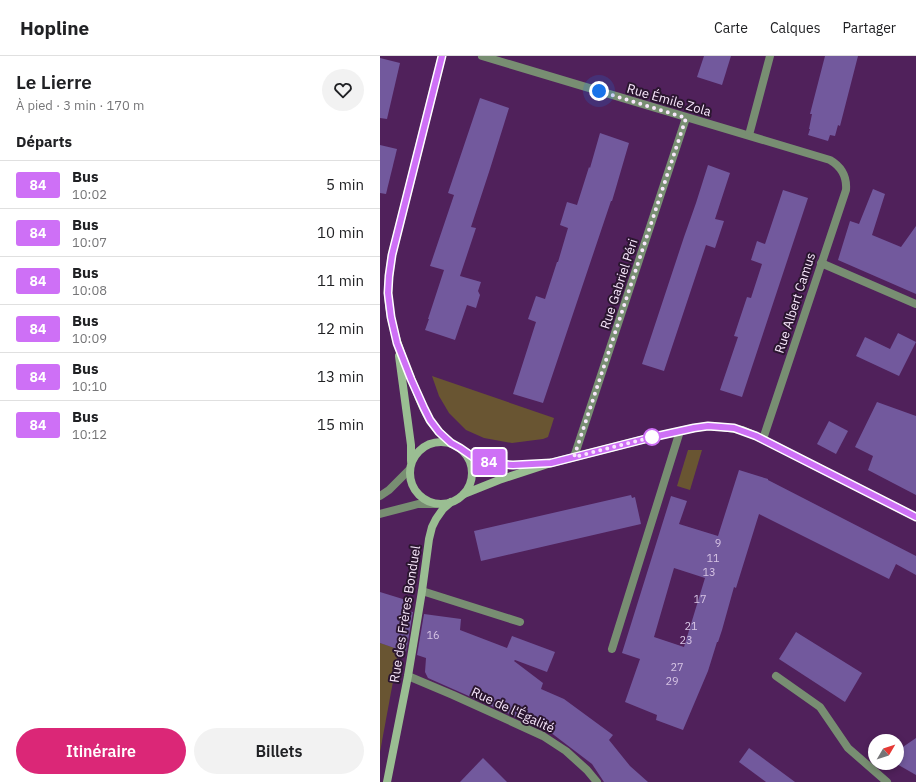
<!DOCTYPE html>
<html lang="fr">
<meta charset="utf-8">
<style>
:root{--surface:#fff;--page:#f2f2f2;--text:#202124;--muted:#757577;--line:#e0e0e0;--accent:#db2777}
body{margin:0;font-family:"IBM Plex Sans",sans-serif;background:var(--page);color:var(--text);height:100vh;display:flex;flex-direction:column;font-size:15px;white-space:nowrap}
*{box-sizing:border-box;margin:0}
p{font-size:13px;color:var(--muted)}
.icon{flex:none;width:22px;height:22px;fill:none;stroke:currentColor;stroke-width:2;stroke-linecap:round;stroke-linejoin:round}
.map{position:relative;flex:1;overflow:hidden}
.details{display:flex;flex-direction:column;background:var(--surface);width:380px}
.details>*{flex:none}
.badge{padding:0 8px;border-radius:3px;font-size:14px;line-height:26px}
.needle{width:26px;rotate:51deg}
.fabs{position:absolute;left:488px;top:678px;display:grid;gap:8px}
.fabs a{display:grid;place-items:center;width:36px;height:36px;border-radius:50%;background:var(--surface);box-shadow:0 2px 6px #0003;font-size:20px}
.you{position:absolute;width:20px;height:20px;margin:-10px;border:3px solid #fff;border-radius:50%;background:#1a73e8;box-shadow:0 0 0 6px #1a73e833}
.map>.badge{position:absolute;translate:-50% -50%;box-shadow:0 0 0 2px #fff}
h2{padding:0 16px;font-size:15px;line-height:36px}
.round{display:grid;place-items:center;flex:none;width:42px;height:42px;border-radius:21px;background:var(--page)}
.overview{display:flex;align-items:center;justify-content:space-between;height:68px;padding:0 16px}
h1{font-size:19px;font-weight:600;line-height:30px}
.button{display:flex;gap:8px;margin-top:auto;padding:8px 16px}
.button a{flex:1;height:46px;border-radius:24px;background:var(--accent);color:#fff;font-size:16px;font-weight:600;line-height:46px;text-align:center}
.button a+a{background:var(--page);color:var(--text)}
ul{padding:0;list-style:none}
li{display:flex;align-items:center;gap:12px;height:48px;padding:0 16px;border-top:1px solid var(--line)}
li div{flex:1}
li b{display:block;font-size:15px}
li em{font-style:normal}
li .badge{min-width:44px;font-weight:700;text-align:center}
header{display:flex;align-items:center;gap:24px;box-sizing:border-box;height:56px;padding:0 20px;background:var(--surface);border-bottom:1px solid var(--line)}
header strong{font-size:19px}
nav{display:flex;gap:22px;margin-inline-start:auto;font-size:14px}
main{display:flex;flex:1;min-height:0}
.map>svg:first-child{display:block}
</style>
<header>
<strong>Hopline</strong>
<nav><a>Carte</a><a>Calques</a><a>Partager</a></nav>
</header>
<main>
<section class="details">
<div class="overview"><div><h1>Le Lierre</h1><p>À pied · 3 min · 170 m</p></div><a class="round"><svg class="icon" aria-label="heart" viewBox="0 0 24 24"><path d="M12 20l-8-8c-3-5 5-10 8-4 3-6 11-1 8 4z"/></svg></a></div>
<h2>Départs</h2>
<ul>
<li><span class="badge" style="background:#ce70f6;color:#fff">84</span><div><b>Bus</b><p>10:02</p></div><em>5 min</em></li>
<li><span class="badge" style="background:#ce70f6;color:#fff">84</span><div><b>Bus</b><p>10:07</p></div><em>10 min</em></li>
<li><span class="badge" style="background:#ce70f6;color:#fff">84</span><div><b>Bus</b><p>10:08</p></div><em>11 min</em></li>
<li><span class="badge" style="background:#ce70f6;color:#fff">84</span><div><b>Bus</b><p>10:09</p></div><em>12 min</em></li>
<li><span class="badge" style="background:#ce70f6;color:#fff">84</span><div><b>Bus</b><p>10:10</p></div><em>13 min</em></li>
<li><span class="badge" style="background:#ce70f6;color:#fff">84</span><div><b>Bus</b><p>10:12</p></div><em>15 min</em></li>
</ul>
<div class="button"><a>Itinéraire</a><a>Billets</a></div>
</section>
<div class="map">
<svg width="536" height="726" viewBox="0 0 536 726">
<rect width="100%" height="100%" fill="#50215b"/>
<g fill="#695532">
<polygon points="52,320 174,362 168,381 163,383 132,387 104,382 86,374 69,357 59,340"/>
<polygon points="308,394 322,394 310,434 297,430"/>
<polygon points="0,587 19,593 0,696"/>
</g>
<g fill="#72599d" fill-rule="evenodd">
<polygon points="324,0 351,0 342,29 317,21"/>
<polygon points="445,0 478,0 460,70 458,69 455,80 450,79 448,85 428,79 430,73 429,73 432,58 430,58"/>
<polygon points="0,2 20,7 7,63 0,62"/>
<polygon points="100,42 129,52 110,113 91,171 96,172 80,220 101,226 98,235 100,239 96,252 87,249 75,284 45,274 49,263 48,263 64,214 50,210 74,139 68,137"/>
<polygon points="220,77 249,87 235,135 232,145 231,145 163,347 133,338 156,266 148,263 156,240 165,243 177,206 178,206 188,172 180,169 187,146 197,149 209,111 210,112"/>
<polygon points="0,89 17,93 6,138 0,137"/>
<polygon points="328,109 350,117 335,163 344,165 335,192 326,189 284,315 262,308 304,181 316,147"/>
<polygon points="493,133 505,138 492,179 521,191 536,170 536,238 458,204 470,165 479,168"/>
<polygon points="403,134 428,142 362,341 340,334 358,281 354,280 367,241 371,242 382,208 371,204 377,185 385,188"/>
<polygon points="518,277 536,286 519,320 476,300 485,281 510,293"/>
<polygon points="497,346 536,360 536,439 488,414 493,400 475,391"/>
<polygon points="449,365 468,375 456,398 437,388"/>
<path d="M 359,414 L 388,423 L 388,424 L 536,500 L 536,519 L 516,508 L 509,523 L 379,458 L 356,532 L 354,531 L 342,574 L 338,586 L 337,586 L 328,615 L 303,674 L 276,664 L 277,659 L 245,646 L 260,603 L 242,597 L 291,440 L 307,445 L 299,468 L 338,480 ZM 294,512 L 325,522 L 304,591 L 274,581 Z"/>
<polygon points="251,439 252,442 255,441 261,468 101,505 94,475"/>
<polygon points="0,536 26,544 24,555 33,556 26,596 0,587"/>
<polygon points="44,558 81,563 80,574 127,592 132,580 175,596 167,616 135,604 134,605 163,627 161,633 184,643 233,679 229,684 250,710 268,726 224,726 212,708 170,676 48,622 45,616 46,602 37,599"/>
<polygon points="416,576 482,617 465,646 399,603"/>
<polygon points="536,682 536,719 515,707 517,707 517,695"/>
<polygon points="369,692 415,726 386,726 359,706"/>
<polygon points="103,702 127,726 80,726"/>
</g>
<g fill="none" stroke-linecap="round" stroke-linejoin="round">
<g stroke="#788e72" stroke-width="8">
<polyline points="42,535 140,566"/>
<polyline points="232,593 300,375"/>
<polyline points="396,620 440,651 468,692 507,726"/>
</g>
<g stroke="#788e72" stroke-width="8">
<path d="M 102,0 L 450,104 C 462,111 467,121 466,134 L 383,383"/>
<polyline points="369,79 390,0"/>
<polyline points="441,207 536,248"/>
<polyline points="194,401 306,62"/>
<polyline points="0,440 9,434 29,414"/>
<polyline points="0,458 38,448 56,448"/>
<polyline points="28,620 73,639 163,680 186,695 207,714 217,726"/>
</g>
<g stroke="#9abe92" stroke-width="8">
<path d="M 62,0 L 12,199 C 10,212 8,225 8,238 C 10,271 22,302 35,332 C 39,343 44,355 50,365 C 56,373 63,380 71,387"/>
<polyline points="19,300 31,389 31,405"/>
<circle cx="61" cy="417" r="31"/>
<path d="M 86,396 C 107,410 133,410 158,408"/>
<polyline points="84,438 119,424 171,407 273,381 314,372 328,370 342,371 362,374 376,380 536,461"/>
<polyline points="7,726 28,620 42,535 49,483 52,471 56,463 63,453 71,446"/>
</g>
</g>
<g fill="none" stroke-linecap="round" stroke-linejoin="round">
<defs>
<polyline id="line" points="62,0 12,199 9,220 8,237 11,261 17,287 31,323 44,352 50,364 59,376 71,387 80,392 93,401 103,405 116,408 133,409 171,407 273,381 314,372 328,370 354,372 376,380 536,461"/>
</defs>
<use href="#line" stroke="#fff" stroke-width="9"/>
<use href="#line" stroke="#ce70f6" stroke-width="6"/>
<polyline stroke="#f8e7fc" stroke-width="4" stroke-dasharray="0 7.2" points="219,35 306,62 194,401 273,381 272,381"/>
</g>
<circle fill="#fff" stroke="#ce70f6" stroke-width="2" cx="272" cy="381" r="8"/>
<g text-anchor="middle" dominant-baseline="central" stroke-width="4" stroke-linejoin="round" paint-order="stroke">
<g font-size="11" fill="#d6c4e4">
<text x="338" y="487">9</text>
<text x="333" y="502">11</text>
<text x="329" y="516">13</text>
<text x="320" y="543">17</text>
<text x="311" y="570">21</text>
<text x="53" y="579">16</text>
<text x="306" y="584">23</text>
<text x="297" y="611">27</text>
<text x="292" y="625">29</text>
</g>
<g font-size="13" fill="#f8e7fc" stroke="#2b1630">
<text transform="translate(289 44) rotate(16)">Rue Émile Zola</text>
<text transform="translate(239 228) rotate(-72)">Rue Gabriel Péri</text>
<text transform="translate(415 247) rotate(-72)">Rue Albert Camus</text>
<text transform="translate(25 558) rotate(-81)">Rue des Frères Bonduel</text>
<text transform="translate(133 654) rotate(25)">Rue de l'Égalité</text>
</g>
</g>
</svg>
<div class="fabs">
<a><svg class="needle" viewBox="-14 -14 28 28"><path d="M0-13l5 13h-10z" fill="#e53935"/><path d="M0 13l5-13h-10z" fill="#757577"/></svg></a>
</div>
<div class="you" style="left:219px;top:35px"></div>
<b class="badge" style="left:109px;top:406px;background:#ce70f6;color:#fff">84</b>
</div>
</main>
